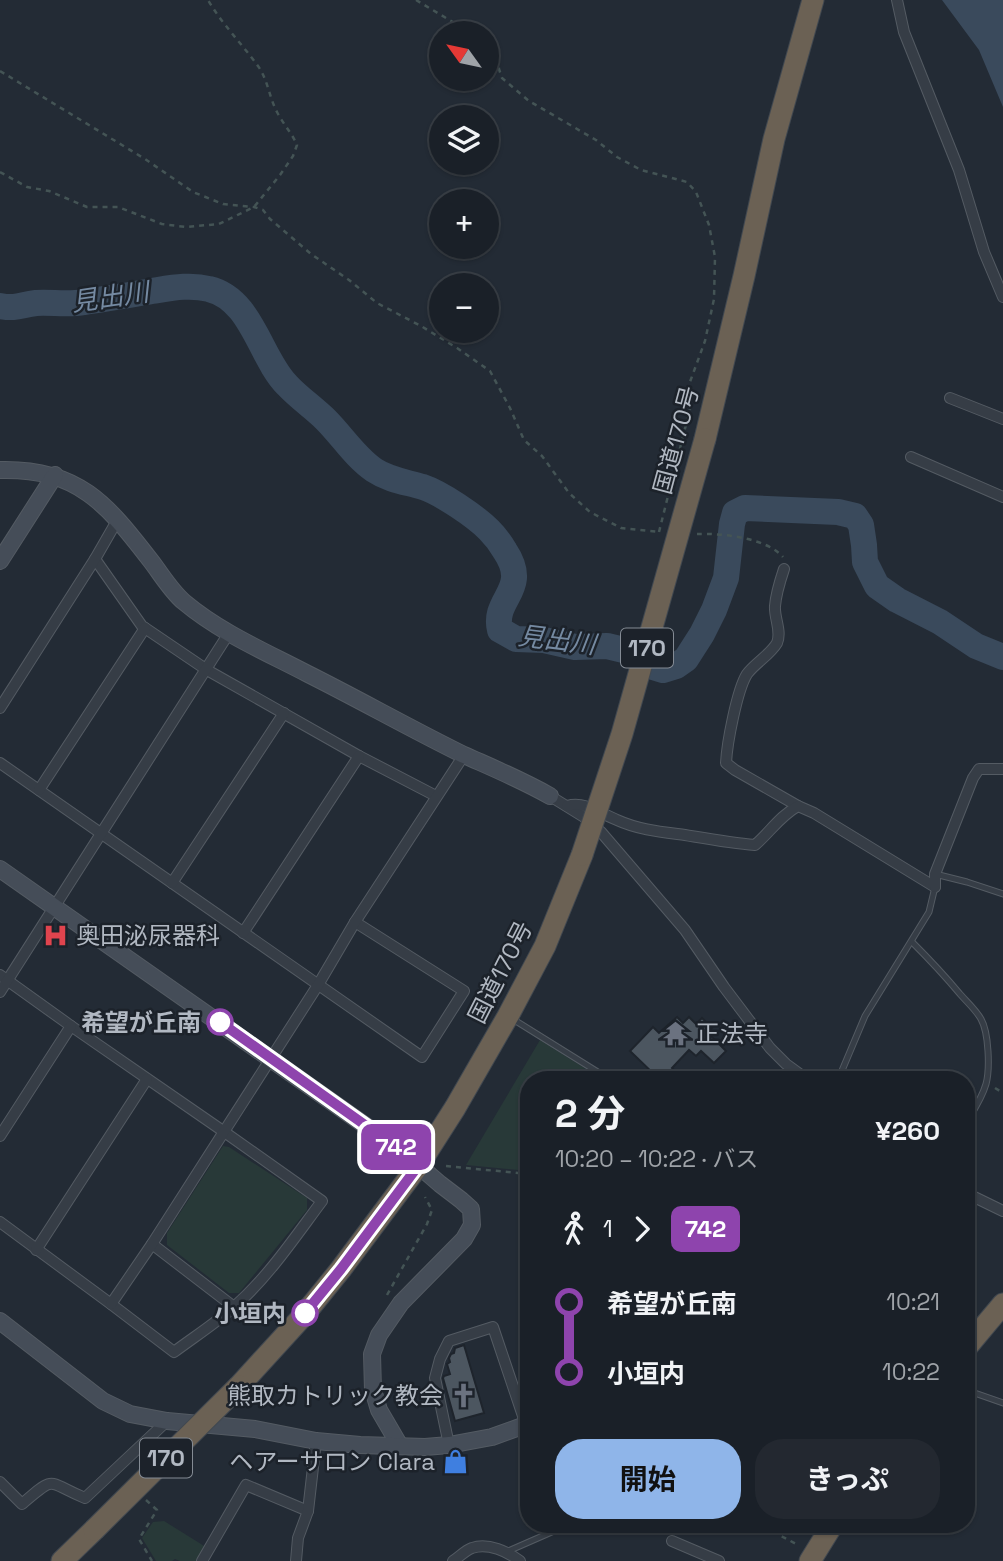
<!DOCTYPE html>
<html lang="ja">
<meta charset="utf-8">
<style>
:root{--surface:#1a2028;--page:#232830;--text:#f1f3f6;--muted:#9fa3a8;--line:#383e45;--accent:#8fb5e9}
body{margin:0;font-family:"Space Grotesk","Noto Sans JP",sans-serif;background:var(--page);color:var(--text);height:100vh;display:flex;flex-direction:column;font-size:26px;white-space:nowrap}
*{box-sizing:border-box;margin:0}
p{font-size:23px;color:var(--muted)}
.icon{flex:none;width:38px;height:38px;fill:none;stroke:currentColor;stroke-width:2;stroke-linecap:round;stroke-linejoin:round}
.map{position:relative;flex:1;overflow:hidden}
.side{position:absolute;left:520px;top:1071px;width:455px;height:462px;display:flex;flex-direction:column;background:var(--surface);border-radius:28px;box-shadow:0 2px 5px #0004,0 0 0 2px var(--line)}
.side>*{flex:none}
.badge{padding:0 14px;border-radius:10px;font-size:24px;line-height:46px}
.needle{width:46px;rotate:303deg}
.buttons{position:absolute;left:429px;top:21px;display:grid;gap:14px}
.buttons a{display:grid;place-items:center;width:70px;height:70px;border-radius:50%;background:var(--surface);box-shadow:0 2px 5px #0004,0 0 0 2px var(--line);font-size:35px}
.map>.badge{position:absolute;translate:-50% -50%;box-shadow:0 0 0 4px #fff}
.legs{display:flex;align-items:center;gap:10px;height:77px;padding:0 35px;font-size:23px}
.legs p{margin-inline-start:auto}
.overview{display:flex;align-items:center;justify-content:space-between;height:119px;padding:0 35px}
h1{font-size:38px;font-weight:700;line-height:52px}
.cta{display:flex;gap:14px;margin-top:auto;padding:14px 35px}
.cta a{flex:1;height:80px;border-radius:28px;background:var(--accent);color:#111;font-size:28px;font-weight:700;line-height:80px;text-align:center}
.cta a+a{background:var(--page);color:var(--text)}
ul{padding:0 35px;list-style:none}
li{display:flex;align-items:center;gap:24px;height:70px;font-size:26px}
li i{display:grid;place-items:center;width:10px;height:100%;margin:0 9px;background:currentColor}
li i::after{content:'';width:18px;height:18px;margin:-9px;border:5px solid;border-radius:50%;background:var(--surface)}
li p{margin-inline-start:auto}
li:first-child i{background:linear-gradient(#0000 50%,currentColor 0)}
li:last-child i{background:linear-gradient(currentColor 50%,#0000 0)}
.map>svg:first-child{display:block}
</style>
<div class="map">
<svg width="1003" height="1561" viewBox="0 0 1003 1561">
<rect width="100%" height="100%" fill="#232b35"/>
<g fill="#283938">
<polygon points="540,1040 597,1076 607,1080 528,1080 528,1171 466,1165"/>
<polygon points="223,1146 229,1147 307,1198 307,1210 239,1293 229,1293 167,1245 167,1233"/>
<polygon points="164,1521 209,1549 202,1561 180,1561 175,1559 172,1561 156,1561 142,1538 153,1522"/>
</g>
<polygon fill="#3a4a5c" points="942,0 1003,0 1003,107 979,50"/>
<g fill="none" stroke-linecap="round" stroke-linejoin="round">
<path stroke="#3a4a5c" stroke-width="26" d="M 0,306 C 17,309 20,305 36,303 C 52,302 68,305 84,302 C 107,299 129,295 152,291 C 171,288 190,284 209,289 C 252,299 260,358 287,385 C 299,398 314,408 326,420 C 342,436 355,457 374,470 C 389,480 406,482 423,487 C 441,493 475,516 489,530 C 495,536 501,544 505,551 C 531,590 492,598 500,630 L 516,639 L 544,640 L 575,647 L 607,646 L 628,651 L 650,666 L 663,670 L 676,666 L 686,659 L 702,634 L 714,610 L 726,578 L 732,524 L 735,513 L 745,508 L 838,512 L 855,516 L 861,525 L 864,545 L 865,562 L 877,586 L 897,600 L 940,622 L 976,646 L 1003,657"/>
</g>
<g fill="#4c5660" stroke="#1e242c" stroke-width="2">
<polygon points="677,1017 683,1023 689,1017 696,1024 702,1018 712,1028 708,1033 726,1051 714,1063 701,1051 696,1056 689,1050 672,1068 684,1080 660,1080 630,1051 653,1027 659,1033"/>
<polygon points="464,1345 484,1413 455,1421 443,1378 444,1376 450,1374 447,1364 450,1362 449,1358 451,1354 454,1353 455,1348"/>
</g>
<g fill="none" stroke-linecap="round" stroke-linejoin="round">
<defs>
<g id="lane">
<polyline points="935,874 967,882 1003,894"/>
<path d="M 912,942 C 929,959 945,976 960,994 C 967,1002 976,1010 981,1019 C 989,1033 990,1069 986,1084 C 982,1098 974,1110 966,1123"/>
<polyline points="511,1018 601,1074 619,1080"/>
<polyline points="838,1080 865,1016 929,912 935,887"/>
<polyline points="966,1390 1003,1403"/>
<polyline points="506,1552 570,1524"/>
</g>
<g id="street">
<polyline points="897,0 904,32 959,170 984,252 1003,297"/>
<polyline points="950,398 1003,419"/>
<polyline points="911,457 1003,497"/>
<polyline points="95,559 142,626 207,670 359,756 436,796"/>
<path d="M 784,569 C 780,581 776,593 775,606 C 774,618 782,631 777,643 C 770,655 755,663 747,674 C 737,690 727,743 726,763 L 735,770 L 798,806"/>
<polyline points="0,708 95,559 118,519"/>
<polyline points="0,763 422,1057 464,991 355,922"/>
<polyline points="39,790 145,628"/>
<polyline points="550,796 584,817 601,832 685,930 724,987 770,1048 786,1064 808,1080"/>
<path d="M 567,806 C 585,801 600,813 617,820 C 639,830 662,832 685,835 C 709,839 731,843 755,845 C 770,832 780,816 798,806 L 814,813 L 935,887"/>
<polyline points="172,883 284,713"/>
<polyline points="935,887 935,874 973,778 979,769 1003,769"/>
<polyline points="243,933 359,756"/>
<path d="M 0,975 L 71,1026 L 223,1131 L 322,1201 C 295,1237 269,1276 235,1306 C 216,1323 194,1337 174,1352 L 111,1304 L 0,1222"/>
<polyline points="0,992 229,633"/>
<polyline points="0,1136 71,1026"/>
<polyline points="966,1193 1003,1211"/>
<polyline points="152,1244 234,1307"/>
<polyline points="36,1250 147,1079"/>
<polyline points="111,1304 152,1244 318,985 355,922 464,755"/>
<polyline points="449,1445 435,1378 440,1359 449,1341 493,1327 526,1425"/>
<path d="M 0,1482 L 22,1504 C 57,1474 46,1482 85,1498 L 167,1421"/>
<polyline points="672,1541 719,1561"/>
<polyline points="202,1561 246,1485 308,1511"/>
<polyline points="296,1561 298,1538 308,1511 316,1441"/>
<path d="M 453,1561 C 459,1557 466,1550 472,1548 C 488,1542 508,1552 520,1561"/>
</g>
<g id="secondary">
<path d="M 0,470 C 78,468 107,504 151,561 C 161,574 171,591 184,602 C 221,633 266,652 308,674 C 360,700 411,729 464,755 C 493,768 522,780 550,796"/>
<polyline points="0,561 55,475"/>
<polyline points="0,869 403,1152 440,1184 461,1200 471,1209 472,1225 464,1239 401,1303 379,1335 372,1354 373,1390 379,1410 400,1446"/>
<polyline points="0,1321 103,1401 130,1414 167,1421 255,1429 316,1441 360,1445 425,1447 449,1445 492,1437 528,1424"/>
</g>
<g id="highway">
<polyline points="705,439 744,276 774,139 813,0"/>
<polyline points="966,1348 1003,1304"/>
<polyline points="239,1386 303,1316 341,1269 418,1166 455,1108 508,1016 545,946 582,855"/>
<polyline points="62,1561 94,1530"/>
<polyline points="810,1561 833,1524"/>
</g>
</defs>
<use href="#lane" stroke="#545b63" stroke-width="7"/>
<use href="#street" stroke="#545b63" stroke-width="12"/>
<use href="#secondary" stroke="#545b63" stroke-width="18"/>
<use href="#highway" stroke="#414850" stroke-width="23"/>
<g stroke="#445455" stroke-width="2.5" stroke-dasharray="5 5" stroke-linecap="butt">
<polyline points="416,0 471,33"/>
<polyline points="486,43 498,54 499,69 502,78 529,101 596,140 617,157 641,170 687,182 696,192 709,225 715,257 714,299 705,341 687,390 691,405 673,476 675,480"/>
<polyline points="0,71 145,159 193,192 223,204 254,207 263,210 270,219 311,254 349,280 377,303 421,326 457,348 490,371 510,408 524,440 542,456 569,493 590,512 621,528 659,532"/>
<path d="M 0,172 L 27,187 L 49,191 L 87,207 L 118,207 L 162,224 L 186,227 L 219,224 L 254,207 L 280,175 L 293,156 L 297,145 C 292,133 283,124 277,112 C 269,97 268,80 258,66 C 242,44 222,24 208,0"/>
<polyline points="659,532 673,476"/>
<path d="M 697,534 C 721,533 767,538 783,557"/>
<polyline points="712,1080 714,1080"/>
<polyline points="763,1080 775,1072"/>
<polyline points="995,1088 1003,1093"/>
<polyline points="446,1166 528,1174"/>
<polyline points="387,1295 427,1224 432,1210 425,1197"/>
<polyline points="146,1500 157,1510 139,1539 152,1561"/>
<polyline points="767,1524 770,1530 798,1545"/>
</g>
<use href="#lane" stroke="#363d46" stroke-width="5"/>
<use href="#street" stroke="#363d46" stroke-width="10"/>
<use href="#secondary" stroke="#454d58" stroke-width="16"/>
<use href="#highway" stroke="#6b6154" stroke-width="21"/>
<defs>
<g id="highway-bridge">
<polyline points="582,855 622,734 705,439"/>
<polyline points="94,1530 239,1386"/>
</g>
</defs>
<use href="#highway-bridge" stroke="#414850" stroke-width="23" stroke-linecap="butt"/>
<use href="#highway-bridge" stroke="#6b6154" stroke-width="21"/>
</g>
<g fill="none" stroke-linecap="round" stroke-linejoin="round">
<defs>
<polyline id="line-1" points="220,1022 403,1152 418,1166 341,1269 305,1313"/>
</defs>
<use href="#line-1" stroke="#fff" stroke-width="16"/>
<use href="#line-1" stroke="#8e44ad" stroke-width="10"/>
</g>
<defs>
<symbol id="hospital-bare" viewBox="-9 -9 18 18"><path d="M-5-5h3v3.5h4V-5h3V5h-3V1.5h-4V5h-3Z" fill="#e0444e" stroke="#1c222a" stroke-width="2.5" paint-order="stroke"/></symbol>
<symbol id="temple-bare" viewBox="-9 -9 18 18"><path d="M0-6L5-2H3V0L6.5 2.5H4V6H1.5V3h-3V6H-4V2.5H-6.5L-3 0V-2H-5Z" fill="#6b7280" stroke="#1c222a" stroke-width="2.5" paint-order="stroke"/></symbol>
<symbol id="church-bare" viewBox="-9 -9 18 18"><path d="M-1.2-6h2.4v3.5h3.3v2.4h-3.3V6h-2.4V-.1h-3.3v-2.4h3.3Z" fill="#6b7280" stroke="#1c222a" stroke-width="2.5" paint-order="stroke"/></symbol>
<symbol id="shop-bare" viewBox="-9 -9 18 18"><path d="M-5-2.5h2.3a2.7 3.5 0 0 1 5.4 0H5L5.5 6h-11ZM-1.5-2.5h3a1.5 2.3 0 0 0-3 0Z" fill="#3f7fe0" stroke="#1c222a" stroke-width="2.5" paint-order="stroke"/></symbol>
</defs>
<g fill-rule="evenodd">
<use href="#hospital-bare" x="38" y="918" width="35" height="35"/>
<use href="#temple-bare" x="658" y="1016" width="35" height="35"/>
<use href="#church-bare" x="446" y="1378" width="35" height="35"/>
<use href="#shop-bare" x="438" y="1444" width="35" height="35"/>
</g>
<g fill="#fff" stroke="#8e44ad" stroke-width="3.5">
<circle cx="220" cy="1022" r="12"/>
<circle cx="305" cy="1313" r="12"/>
</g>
<g text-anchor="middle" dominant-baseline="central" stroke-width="5" stroke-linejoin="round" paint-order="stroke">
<g fill="#1c222a" stroke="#848b94" stroke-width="2">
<rect x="621" y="628.5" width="52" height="39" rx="5"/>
<rect x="140" y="1438.5" width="52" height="39" rx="5"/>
</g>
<g font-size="23" font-weight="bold" fill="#b1b8c2">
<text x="647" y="648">170</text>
<text x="166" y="1458">170</text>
</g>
<g font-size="24" fill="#b1b8c2" stroke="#1c222a">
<text transform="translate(676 440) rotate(-75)">国道170号</text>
<text transform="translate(500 972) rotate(-63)">国道170号</text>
</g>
<g font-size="24" fill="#b1b8c2" stroke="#1c222a" text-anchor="start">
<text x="76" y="935">奥田泌尿器科</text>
<text x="696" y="1033">正法寺</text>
<text x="443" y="1395" text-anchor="end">熊取カトリック教会</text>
<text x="435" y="1461" text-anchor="end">ヘアーサロン Clara</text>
</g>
<g font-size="24" font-weight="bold" fill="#b1b8c2" stroke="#1c222a" text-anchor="end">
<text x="201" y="1022">希望が丘南</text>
<text x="286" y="1313">小垣内</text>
</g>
<g font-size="26" font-style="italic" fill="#758aa2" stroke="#1c222a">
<text transform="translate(110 297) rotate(-8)">見出川</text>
<text transform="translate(557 640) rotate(7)">見出川</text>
</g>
</g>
</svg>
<div class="buttons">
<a><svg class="needle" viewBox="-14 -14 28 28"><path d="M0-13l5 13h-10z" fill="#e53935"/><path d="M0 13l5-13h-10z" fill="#9fa3a8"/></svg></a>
<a><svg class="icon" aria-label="layers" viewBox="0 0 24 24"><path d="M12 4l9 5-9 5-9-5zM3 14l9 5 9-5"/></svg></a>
<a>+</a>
<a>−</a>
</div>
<b class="badge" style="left:396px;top:1147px;background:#8e44ad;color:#fff">742</b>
<section class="side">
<div class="overview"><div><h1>2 分</h1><p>10:20 – 10:22 · バス</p></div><b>¥260</b></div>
<div class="legs"><svg class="icon" aria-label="walk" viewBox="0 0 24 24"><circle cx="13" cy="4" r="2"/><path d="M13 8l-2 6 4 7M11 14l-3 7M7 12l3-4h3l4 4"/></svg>1<svg class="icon" aria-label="forward" viewBox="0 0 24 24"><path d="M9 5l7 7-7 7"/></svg><b class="badge" style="background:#8e44ad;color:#fff">742</b></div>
<ul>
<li><i style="color:#8e44ad"></i><b>希望が丘南</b><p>10:21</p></li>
<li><i style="color:#8e44ad"></i><b>小垣内</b><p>10:22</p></li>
</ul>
<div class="cta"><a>開始</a><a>きっぷ</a></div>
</section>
</div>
